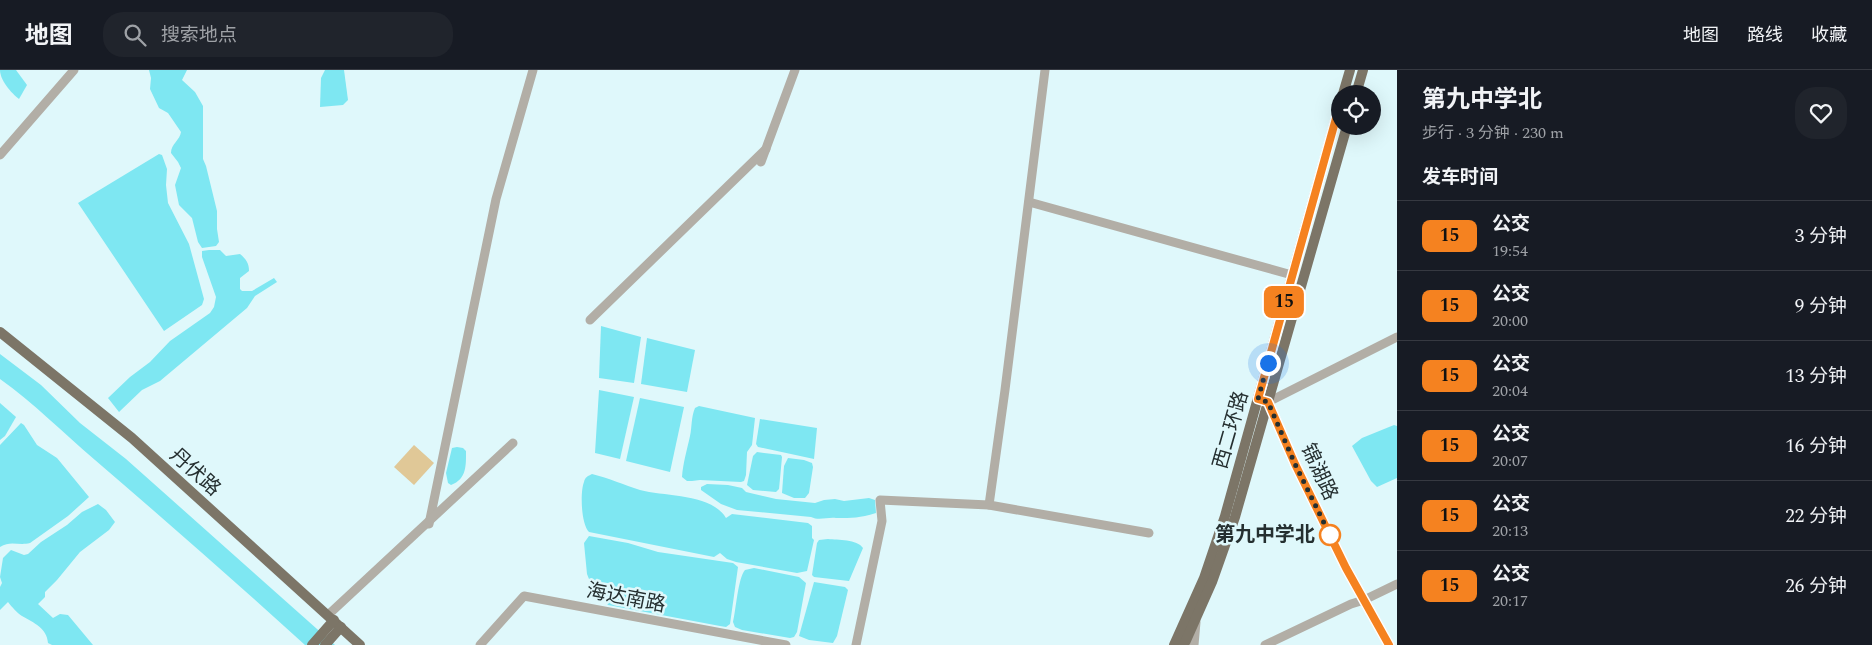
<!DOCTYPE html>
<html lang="zh">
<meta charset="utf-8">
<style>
:root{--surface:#171b24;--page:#20242c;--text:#f1f3f6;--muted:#9ea1a6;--line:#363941}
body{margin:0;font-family:Spectral,"Noto Sans SC",serif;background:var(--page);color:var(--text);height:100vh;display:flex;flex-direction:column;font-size:19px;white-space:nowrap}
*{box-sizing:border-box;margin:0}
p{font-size:16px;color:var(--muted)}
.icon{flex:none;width:28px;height:28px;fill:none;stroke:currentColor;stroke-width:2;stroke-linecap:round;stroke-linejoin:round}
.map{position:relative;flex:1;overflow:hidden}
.drawer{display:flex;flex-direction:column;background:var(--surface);width:475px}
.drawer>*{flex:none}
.badge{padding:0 10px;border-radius:8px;font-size:18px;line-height:32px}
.buttons{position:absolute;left:1331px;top:15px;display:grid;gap:10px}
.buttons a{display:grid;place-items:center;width:50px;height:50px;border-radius:50%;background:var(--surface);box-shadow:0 5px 20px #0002;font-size:25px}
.you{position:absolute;width:25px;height:25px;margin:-12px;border:4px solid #fff;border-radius:50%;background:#1a73e8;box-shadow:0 0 0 8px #1a73e833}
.map>.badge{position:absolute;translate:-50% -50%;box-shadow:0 0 0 2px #fff}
h2{padding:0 25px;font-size:19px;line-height:45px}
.round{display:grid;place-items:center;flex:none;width:52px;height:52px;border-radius:20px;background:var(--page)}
.headline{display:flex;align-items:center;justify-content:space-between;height:85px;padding:0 25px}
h1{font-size:24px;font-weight:700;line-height:38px}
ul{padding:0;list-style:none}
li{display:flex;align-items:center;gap:15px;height:70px;padding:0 25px;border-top:1px solid var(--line)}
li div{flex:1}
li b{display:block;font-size:19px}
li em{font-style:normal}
li .badge{min-width:55px;font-weight:700;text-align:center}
header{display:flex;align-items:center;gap:30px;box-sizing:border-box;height:70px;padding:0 25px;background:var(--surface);border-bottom:1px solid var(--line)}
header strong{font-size:24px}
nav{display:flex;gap:28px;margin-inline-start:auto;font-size:18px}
.search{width:350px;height:45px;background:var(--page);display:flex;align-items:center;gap:12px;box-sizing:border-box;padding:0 18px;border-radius:20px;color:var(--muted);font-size:19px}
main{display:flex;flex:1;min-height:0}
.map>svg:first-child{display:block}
</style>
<header>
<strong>地图</strong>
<div class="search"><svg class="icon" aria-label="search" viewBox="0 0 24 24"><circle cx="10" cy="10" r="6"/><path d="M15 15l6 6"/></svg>搜索地点</div>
<nav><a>地图</a><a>路线</a><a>收藏</a></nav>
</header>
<main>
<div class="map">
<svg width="1397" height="575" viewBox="0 0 1397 575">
<rect width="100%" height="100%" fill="#dff8fb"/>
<polygon fill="#e0c897" points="414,375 434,393 414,415 394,397"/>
<g fill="#7ee7f2">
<path d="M 0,0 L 16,0 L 27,15 L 19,29 C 11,23 0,10 0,0 Z"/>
<path d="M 149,0 L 187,0 L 182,10 L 195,22 L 203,36 L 203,89 L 206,96 L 217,141 L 217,159 L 219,172 L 216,176 L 202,178 L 198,172 L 192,148 L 179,135 L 175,115 L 181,98 L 178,92 L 171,83 C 171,74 180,70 181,62 L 168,43 L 159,38 L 150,19 L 151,8 Z"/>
<polygon points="325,0 344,0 348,30 343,35 320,37 321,8"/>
<polygon points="159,84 162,85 167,99 166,115 168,133 189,174 204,229 202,235 164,261 78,133"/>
<path d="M 209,180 L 220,180 L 226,186 L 240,184 C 246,189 249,193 249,201 L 240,208 L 240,219 L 242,221 L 252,221 L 274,208 L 277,212 L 255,226 L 247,238 L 160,311 L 142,320 L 119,342 L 108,328 L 130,307 L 150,292 L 170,271 L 210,243 L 214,237 L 216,227 L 202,187 L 202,181 Z"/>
<polygon points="601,256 641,267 634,313 599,308"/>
<polygon points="647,268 695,280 687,322 641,314"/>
<path d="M 0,284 L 41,315 L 80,353 L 126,389 L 335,575 L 305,575 C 236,512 166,451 95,390 C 63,363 34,333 0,309 Z"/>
<polygon points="599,320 634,327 620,389 595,383"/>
<polygon points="640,328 684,337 670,402 626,391"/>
<polygon points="0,333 16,347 5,366 0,370"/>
<path d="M 699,336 L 755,348 L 752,375 L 747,382 L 746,405 L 744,411 L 741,412 L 700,410 L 692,411 L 687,411 L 682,407 C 683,393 687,380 690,366 C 692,357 691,347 695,338 Z"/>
<polygon points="760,349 817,358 814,389 758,377 756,374"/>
<path d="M 21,353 L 24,355 L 37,375 L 57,388 L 89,427 L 68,446 L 30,473 C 18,476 11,470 0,477 L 0,375 Z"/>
<polygon points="1394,355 1397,356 1397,408 1377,417 1371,411 1352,376 1362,368"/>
<path d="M 457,377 L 463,378 L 466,381 C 466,395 467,409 451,415 L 448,413 L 446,403 L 452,378 Z"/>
<polygon points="757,382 781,385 782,387 779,419 776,422 753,420 747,415 753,386"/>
<polygon points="788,388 804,390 812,393 813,397 809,423 805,428 794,428 782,423 784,396"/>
<path d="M 592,404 C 609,408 624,415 640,420 C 666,427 711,423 726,448 L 732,444 L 808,453 L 812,456 L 812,468 L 814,470 L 807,501 L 797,503 L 736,492 L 727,489 L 720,483 L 714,487 L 589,462 C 581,454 580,422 584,412 C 585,407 588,406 592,404 Z"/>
<path d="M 707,414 L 728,415 L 742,418 L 746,422 L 776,429 L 815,433 L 824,430 L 835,429 L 844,431 L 869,428 L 875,430 L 876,443 C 859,448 853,448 836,448 C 827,447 819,451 811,447 L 737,440 L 721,434 L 701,420 L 701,417 Z"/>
<path d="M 98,434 L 106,440 L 115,452 L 109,460 L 80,482 L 57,510 L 45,522 L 45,527 L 38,534 L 53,548 L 60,544 L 68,545 L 93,575 L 52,575 L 48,573 C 47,558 34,553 22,546 C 17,543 12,537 8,532 L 0,540 L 0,517 L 2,513 L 0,507 L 3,488 L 11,480 L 24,485 L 28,484 L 41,472 L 67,455 L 82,442 Z"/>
<polygon points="589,466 628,473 658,482 733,493 738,497 730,554 726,557 720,556 608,535 591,514 587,504 584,473"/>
<path d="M 828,469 C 838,470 857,469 863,478 L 849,511 L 814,507 L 812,505 L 817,473 L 819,470 Z"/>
<path d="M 754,498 L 799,507 L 806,513 L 797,562 L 794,567 L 790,568 L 742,560 L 735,557 L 733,552 C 736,540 738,508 745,500 Z"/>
<polygon points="814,512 845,517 848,520 837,566 833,573 809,570 799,566"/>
</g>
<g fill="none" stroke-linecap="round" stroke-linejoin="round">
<g stroke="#b2aea6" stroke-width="9">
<polyline points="0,85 74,0"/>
<polyline points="761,92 795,0"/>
<polyline points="1029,132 1292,205"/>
<polyline points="590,250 766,79"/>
<polyline points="1268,332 1397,267"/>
<polyline points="989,435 1005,320 1045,0"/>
<polyline points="429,454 496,129 533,0"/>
<polyline points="328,545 513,373"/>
<polyline points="480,575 524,526 786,575"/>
<polyline points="856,575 882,451 880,430 989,435 1149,463"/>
<polyline points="1194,575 1196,552"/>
<polyline points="1265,575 1351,534 1364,530 1397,514"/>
</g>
<g stroke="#7c7567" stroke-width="10">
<polyline points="1343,24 1350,0"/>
<polyline points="1356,24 1363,0"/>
<polyline points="0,262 132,368 360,575"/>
<polyline points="1268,332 1295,394 1346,498 1389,575"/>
<polyline points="312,575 334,550"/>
<polyline points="325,575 341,557"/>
<polyline points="1174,575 1204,508 1225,446 1340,34"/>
<polyline points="1184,575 1212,512 1235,447 1347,56"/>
</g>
</g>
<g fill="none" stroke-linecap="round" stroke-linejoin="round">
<defs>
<polyline id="line" points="1340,34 1258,329 1268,332 1295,394 1346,498 1389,575"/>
</defs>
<use href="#line" stroke="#fff" stroke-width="11"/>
<use href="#line" stroke="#f58220" stroke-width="8"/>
<polyline stroke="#252f30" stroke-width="5" stroke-dasharray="0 9" points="1268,293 1258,329 1268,332 1295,394 1330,465"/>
</g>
<circle fill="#fff" stroke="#f58220" stroke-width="2.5" cx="1330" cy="465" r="10"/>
<g text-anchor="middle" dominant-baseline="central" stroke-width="5" stroke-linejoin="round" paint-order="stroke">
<g font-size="20" fill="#252f30" stroke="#dff8fb">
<text transform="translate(1231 360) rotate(-74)">西二环路</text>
<text transform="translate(195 402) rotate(42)">丹伏路</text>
<text transform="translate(1319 402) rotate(65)">锦湖路</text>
<text transform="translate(626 528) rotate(11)">海达南路</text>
</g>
<g font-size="20" font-weight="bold" fill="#252f30" stroke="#dff8fb" text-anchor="end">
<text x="1315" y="465">第九中学北</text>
</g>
</g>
</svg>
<div class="buttons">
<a><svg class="icon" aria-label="locate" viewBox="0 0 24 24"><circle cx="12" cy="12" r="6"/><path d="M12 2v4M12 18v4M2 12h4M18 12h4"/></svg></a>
</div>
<div class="you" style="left:1268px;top:293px"></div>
<b class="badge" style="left:1284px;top:232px;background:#f58220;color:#111">15</b>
</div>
<section class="drawer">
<div class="headline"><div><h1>第九中学北</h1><p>步行 · 3 分钟 · 230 m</p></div><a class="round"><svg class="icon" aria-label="heart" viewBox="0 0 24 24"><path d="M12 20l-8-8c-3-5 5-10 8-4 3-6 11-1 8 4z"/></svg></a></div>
<h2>发车时间</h2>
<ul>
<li><span class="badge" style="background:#f58220;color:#111">15</span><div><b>公交</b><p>19:54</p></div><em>3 分钟</em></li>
<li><span class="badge" style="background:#f58220;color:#111">15</span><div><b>公交</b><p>20:00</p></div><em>9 分钟</em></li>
<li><span class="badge" style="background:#f58220;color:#111">15</span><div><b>公交</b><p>20:04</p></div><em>13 分钟</em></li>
<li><span class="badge" style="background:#f58220;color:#111">15</span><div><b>公交</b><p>20:07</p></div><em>16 分钟</em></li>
<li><span class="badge" style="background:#f58220;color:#111">15</span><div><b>公交</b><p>20:13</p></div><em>22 分钟</em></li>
<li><span class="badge" style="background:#f58220;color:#111">15</span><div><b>公交</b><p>20:17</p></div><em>26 分钟</em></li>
</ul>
</section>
</main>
